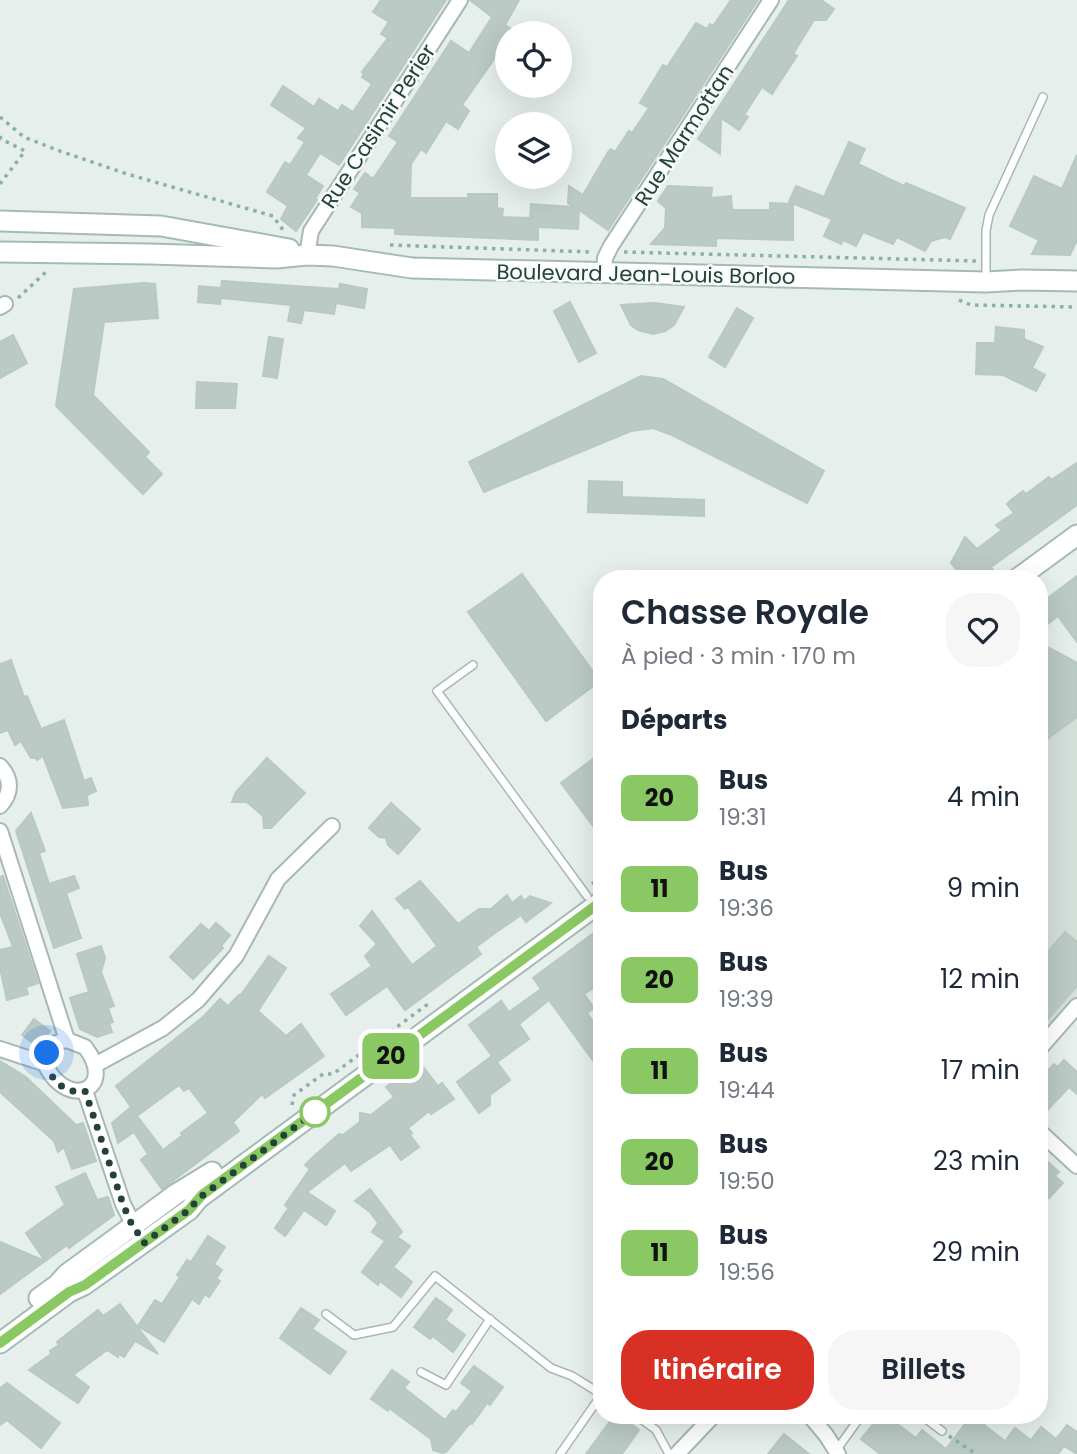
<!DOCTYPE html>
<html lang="fr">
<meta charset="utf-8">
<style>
:root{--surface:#fff;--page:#f6f6f7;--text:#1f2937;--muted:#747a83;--accent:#d93025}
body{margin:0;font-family:Poppins,sans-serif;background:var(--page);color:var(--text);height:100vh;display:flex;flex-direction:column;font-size:26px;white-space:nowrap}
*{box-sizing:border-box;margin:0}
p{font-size:23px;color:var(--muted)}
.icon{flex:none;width:38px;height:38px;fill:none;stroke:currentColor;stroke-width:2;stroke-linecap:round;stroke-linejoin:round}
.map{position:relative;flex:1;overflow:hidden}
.side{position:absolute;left:593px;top:570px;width:455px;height:854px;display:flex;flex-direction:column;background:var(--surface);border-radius:28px;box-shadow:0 7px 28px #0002}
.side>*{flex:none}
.badge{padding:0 14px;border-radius:10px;font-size:24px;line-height:46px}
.controls{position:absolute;left:495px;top:21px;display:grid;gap:14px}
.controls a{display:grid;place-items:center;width:77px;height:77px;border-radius:50%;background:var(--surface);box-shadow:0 7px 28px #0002;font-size:35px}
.you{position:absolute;width:35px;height:35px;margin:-18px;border:5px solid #fff;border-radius:50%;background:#1a73e8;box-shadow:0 0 0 10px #1a73e833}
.map>.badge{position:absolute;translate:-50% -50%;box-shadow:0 0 0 4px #fff}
h2{padding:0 28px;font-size:26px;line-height:63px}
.round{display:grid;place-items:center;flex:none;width:74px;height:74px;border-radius:28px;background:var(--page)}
.summary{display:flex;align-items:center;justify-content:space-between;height:119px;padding:0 28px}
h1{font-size:33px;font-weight:600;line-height:52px}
.primary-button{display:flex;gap:14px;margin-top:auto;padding:14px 28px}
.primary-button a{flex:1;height:80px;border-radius:28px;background:var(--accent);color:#fff;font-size:28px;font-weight:600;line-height:80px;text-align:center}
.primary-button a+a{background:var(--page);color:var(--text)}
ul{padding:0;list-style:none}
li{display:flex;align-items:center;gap:21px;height:91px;padding:0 28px}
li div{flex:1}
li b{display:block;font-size:26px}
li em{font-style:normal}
li .badge{min-width:77px;font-weight:700;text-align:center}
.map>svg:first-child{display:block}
</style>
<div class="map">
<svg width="1077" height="1454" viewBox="0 0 1077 1454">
<rect width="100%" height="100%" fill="#e6efeb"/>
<polygon fill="#d4dfda" points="1040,642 1077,662 1077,1000 1040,1042"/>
<g fill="#bbcac4" stroke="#b8c9c2" stroke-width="2" fill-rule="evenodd">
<polygon points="381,0 446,0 339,165 320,153 306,175 323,186 315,199 317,200 296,231 281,219 288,206 267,192 285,162 290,165 305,142 298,138 306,128 271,105 283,86 314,107 319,99 338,111 342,105 353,112 372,84 362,77 364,73 362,72 388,38 381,34 389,22 373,12"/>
<polygon points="470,0 519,0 505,25 511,29 508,33 508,39 462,105 469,111 458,129 446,121 426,153 421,149 411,164 410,198 468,198 468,194 497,194 497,208 503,209 502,217 530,218 531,204 573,207 568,203 569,186 583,195 608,152 611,149 615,152 629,131 632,133 649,108 640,103 663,65 667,67 696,23 707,29 710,24 713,26 731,0 758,0 608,230 579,210 578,229 538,227 538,240 395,234 395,228 362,227 362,213 351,207 360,193 354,189 365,173 373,179 398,142 389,136 451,41 469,53 492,17"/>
<polygon points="789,0 821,0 834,9 826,20 814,20 793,54 797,56 781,80 772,94 762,87 744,115 748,117 739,130 721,118 720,154 698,139"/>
<polygon points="849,142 865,149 858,164 904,186 906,183 965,208 950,239 945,237 931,241 925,251 897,237 893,244 863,232 856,246 843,240 841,244 824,236 832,219 789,202 796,186 824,197"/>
<polygon points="1077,155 1077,240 1070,255 1032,254 1039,240 1010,226 1034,176 1062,189"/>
<polygon points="668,186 712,188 711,198 731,196 732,210 770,210 770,203 793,204 793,240 716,238 716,246 651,244 665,228 666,208 658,201"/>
<polygon points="222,281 339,289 340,284 367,289 364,308 336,303 334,314 304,310 301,323 288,321 291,305 221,298 220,304 198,302 199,286 221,288"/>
<polygon points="144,283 155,284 158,318 104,322 93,395 149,452 145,457 162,474 143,494 56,406 74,289"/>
<polygon points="570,302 596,353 579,362 554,311"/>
<polygon points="655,303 684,307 674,325 665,331 653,334 638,330 631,325 621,305"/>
<polygon points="737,308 753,318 725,367 709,357"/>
<polygon points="996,327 1024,330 1024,339 1043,347 1032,368 1045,375 1036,391 1003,375 976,374 977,343 995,343"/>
<polygon points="13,335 27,363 0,378 0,342"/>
<polygon points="269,337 283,339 277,378 263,376"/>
<polygon points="641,376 663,379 824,471 807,503 672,435 653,428 631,431 484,492 469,462"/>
<polygon points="197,382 237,384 235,408 196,408"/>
<polygon points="1077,463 1077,505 991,567 1000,579 964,579 951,563 965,537 977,549 1002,530 996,525 1014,513 1007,504 1010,501 1023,491 1026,494 1049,477 1051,480"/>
<polygon points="589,481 622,482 622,497 704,500 704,516 588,512"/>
<polygon points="522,574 600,681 546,721 468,612"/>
<polygon points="1077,576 1077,642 1058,616 1040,630 1040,604"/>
<polygon points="1040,643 1077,663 1077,717 1040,744"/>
<polygon points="11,660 24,697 27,696 41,729 64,720 84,781 91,778 96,791 87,795 88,805 63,808 43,756 37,760 36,758 31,758 21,741 15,745 8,730 0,733 0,664"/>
<polygon points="602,752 602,838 561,783"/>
<polygon points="267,758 305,793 271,828 264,828 263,816 247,802 232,802 236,792"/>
<polygon points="391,803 420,829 398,854 388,845 386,838 379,837 369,828"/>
<polygon points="31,813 45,851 39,853 49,884 74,876 79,888 66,893 81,938 54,948 16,831"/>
<polygon points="3,876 38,983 26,987 28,994 7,1000 0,968 0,950 13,947 0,913 0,877"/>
<polygon points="420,881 458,924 479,909 491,909 507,895 512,903 521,896 524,901 530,896 551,903 526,922 521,915 495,933 476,947 481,954 405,1010 387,986 346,1015 331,994 372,966 365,956 377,944 360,926 372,911 412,965 437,946 408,907 405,909 396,899"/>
<polygon points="216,923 230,935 221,946 223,948 193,979 170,957 201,924 209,931"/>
<polygon points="602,927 602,983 584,994 594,1008 587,1013 602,1034 602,1073 549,1000 519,1024 529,1039 497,1062 510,1080 490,1095 490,1105 479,1113 457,1082 492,1056 469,1025 501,1001 509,1012 541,989 533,978"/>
<polygon points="1065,932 1077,942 1077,986 1040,1028 1040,961"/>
<polygon points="101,946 105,958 101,972 114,1006 108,1008 113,1022 109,1023 112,1032 97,1037 80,1029 70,998 89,992 77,954"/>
<path d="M 269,956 L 286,968 L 258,1011 L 286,1036 L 301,1024 L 324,1056 L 265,1098 L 262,1094 L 233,1122 L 239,1131 L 162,1189 L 141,1160 L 148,1154 L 134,1132 L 118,1143 L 112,1123 L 131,1107 L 116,1086 L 203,1017 L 220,999 L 228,1006 L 239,995 L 240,996 ZM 179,1085 L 184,1091 L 189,1088 L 208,1113 L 181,1133 L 183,1135 L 163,1150 L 137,1116 Z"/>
<polygon points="34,1019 50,1031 39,1047 22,1035"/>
<polygon points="1064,1060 1077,1072 1077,1094 1069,1087 1040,1118 1040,1088 1048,1079 1044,1075 1054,1064 1058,1067"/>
<polygon points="0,1061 26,1077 76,1125 83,1123 96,1161 72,1169 64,1147 58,1152 54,1141 0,1092"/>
<polygon points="424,1068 438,1086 442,1083 454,1099 431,1114 429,1111 408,1128 412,1133 410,1135 419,1147 401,1160 390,1145 351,1171 345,1163 307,1192 335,1211 326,1225 304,1210 285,1236 275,1228 292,1203 287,1207 285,1205 310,1169 305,1165 312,1158 339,1134 343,1135 360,1122 360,1113 371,1115 394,1097 386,1087 409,1069 420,1071"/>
<polygon points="1047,1161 1059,1172 1055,1176 1063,1183 1049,1198 1040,1189 1040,1168"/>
<polygon points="85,1173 97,1200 108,1197 114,1215 69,1248 67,1245 45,1261 26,1233 65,1205 56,1187"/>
<polygon points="370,1189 402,1232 397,1237 410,1246 393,1267 412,1282 401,1297 380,1281 378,1285 362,1272 385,1241 372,1232 378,1223 370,1212 355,1201"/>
<polygon points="208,1236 225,1247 214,1264 222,1270 216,1279 220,1281 209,1297 205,1294 199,1304 192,1299 164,1342 138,1326 155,1300 162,1304 180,1277 177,1275 187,1260 191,1262"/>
<polygon points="0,1242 45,1261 0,1294"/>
<polygon points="436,1298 452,1310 445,1320 465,1335 453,1352 433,1336 430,1339 414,1327"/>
<polygon points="120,1304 158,1354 135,1341 124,1357 119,1354 118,1357 107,1350 73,1375 89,1387 78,1403 29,1370 51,1354 50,1351 59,1345 57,1342 98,1310 103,1316"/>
<polygon points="301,1308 319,1320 312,1329 346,1352 330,1374 280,1338"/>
<polygon points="474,1366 503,1387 490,1405 487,1403 472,1424 470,1423 447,1451 443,1453 433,1450 431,1439 389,1408 388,1411 371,1399 392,1370 409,1382 404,1388 445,1420 453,1410 456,1412 472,1391 461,1383"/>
<polygon points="7,1383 60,1423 41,1448 7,1420 0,1425 0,1388"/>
<polygon points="614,1416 621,1416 639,1430 622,1454 586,1454"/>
<polygon points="971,1416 991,1416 984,1425 1005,1441 1015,1428 1031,1440 1041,1427 1056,1439 1067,1425 1077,1432 1077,1454 1064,1446 1058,1454 880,1454 861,1439 878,1418 885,1423 889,1418 916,1438 922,1430 946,1449"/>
<polygon points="784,1434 809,1454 768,1454"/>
</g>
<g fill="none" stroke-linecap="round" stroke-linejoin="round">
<defs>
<g id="lane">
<polyline points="986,280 986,231 989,215 1043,97"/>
<polyline points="473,665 437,691 587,896"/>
<polyline points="326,1314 354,1335 393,1327 435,1276 551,1368 572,1376 601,1394"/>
<polyline points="421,1372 446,1385 490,1319"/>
<polyline points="637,1416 656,1430 669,1454"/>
<polyline points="922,1416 942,1431"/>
<polyline points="835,1452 861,1416"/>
<polyline points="560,1454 602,1394"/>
</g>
<g id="street">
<polyline points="307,255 311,231 460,0"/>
<polyline points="604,273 605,258 611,246 771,0"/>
<polyline points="0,307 5,304"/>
<path d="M 0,766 C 12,779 12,793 0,806"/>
<polyline points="0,831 67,1040"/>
<path d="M 67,1040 L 85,1047 C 117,1088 70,1110 47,1068 C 45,1052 51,1042 67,1040 Z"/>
<polyline points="1040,1048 1077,1006"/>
<polyline points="0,1049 46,1064"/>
<polyline points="95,1065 163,1028 198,1000 236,956 278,879 332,826"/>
<polyline points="85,1091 123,1204 138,1234"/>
<polyline points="1040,1132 1077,1166"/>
<polyline points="810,1416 826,1435 838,1454"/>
<polyline points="677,1454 713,1416"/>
</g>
<g id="secondary">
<polyline points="0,221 161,226 289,249"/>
<polyline points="0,252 150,254 276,258 307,255 333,256 412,268 986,282 1022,280 1077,281"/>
<polyline points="1017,579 1077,535"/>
<polyline points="39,1298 57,1285 67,1274 115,1239 176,1194 212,1172"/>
<polyline points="0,1343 69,1292 84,1285 189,1210 199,1198 602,901"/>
</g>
</defs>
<use href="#lane" stroke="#a8b8b2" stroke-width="10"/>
<use href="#street" stroke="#a8b8b2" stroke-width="18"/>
<use href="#secondary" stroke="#a4bbb3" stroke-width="23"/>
<g stroke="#86b3a5" stroke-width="3.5" stroke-dasharray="3.5 5" stroke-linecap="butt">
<polyline points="0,117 24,137 57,150 127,174 273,216 283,230"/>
<polyline points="0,136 1,139 25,151 0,184"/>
<polyline points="390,245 592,252"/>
<polyline points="624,252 977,261"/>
<polyline points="18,298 47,271"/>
<polyline points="959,300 971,305 1077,307"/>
<polyline points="592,884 602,877"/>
<polyline points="292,1105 294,1095 323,1074 333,1074 428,1004"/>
<polyline points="949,1436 976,1454"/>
</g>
<use href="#lane" stroke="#fff" stroke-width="7"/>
<use href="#street" stroke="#fff" stroke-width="14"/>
<use href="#secondary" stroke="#fff" stroke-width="19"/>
</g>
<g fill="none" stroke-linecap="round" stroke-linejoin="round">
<defs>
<polyline id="line" points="0,1343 69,1292 85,1285 189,1210 202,1195 602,901"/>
</defs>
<use href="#line" stroke="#fff" stroke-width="16"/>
<use href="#line" stroke="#8ac864" stroke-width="10"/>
<path stroke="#24423a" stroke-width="7" stroke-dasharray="0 12.6" d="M 47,1053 C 43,1074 64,1096 85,1091 L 123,1204 L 130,1221 L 144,1243 L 189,1210 L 199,1198 L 315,1112"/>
</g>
<circle fill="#fff" stroke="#8ac864" stroke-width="3.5" cx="315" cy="1112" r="14"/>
<g text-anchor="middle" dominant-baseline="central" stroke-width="5" stroke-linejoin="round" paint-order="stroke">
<g font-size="21" fill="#24423a" stroke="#f7fbf9">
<text transform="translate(378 126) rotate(-57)">Rue Casimir Perier</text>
<text transform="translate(684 135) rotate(-57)">Rue Marmottan</text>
<text transform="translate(646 274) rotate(1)">Boulevard Jean-Louis Borloo</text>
</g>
</g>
</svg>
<div class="controls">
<a><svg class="icon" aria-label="locate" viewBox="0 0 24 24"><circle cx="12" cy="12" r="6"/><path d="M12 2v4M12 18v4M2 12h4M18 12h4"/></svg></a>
<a><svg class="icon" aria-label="layers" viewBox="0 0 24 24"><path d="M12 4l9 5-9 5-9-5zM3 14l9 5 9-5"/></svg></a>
</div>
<div class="you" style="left:47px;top:1053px"></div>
<b class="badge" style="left:391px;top:1056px;background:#8ac864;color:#111">20</b>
<section class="side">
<div class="summary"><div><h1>Chasse Royale</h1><p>À pied · 3 min · 170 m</p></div><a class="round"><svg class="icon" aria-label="heart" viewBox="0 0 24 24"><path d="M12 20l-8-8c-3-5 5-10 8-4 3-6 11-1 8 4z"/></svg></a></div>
<h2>Départs</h2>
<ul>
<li><span class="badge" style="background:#8ac864;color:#111">20</span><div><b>Bus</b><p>19:31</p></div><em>4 min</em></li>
<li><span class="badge" style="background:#8ac864;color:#111">11</span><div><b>Bus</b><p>19:36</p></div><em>9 min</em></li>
<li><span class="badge" style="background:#8ac864;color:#111">20</span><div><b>Bus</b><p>19:39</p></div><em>12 min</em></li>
<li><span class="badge" style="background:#8ac864;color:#111">11</span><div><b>Bus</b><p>19:44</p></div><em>17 min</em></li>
<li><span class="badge" style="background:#8ac864;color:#111">20</span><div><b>Bus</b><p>19:50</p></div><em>23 min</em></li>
<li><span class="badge" style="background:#8ac864;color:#111">11</span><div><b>Bus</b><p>19:56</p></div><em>29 min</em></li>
</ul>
<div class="primary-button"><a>Itinéraire</a><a>Billets</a></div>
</section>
</div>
